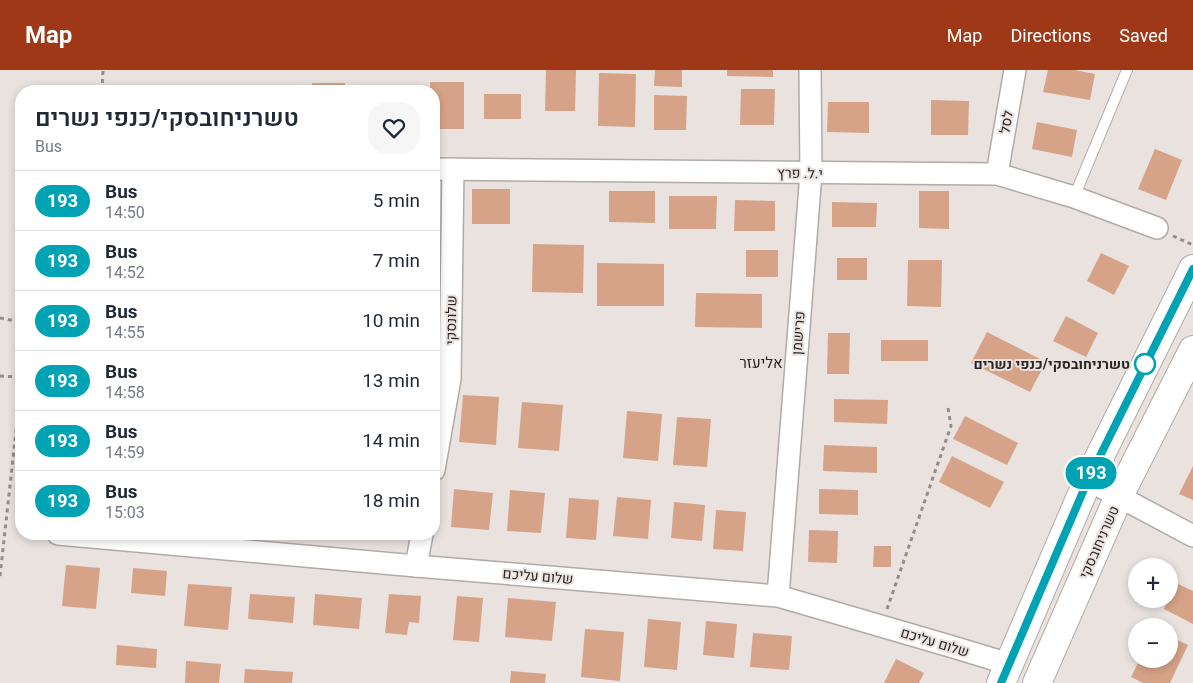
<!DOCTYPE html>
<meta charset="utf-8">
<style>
:root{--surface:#fff;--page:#f6f6f7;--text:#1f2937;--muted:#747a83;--line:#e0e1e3;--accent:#9f3817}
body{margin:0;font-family:Roboto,Heebo,sans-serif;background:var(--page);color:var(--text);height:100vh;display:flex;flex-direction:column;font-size:19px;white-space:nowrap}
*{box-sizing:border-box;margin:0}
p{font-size:16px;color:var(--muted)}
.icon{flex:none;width:28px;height:28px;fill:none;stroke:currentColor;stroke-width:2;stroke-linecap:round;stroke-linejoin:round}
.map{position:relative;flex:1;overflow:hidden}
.sheet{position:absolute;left:15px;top:15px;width:425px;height:455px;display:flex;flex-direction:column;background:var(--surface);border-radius:20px;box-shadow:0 2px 8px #0003}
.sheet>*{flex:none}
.badge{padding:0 10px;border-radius:16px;font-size:18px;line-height:32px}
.controls{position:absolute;left:1128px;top:488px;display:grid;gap:10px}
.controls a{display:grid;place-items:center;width:50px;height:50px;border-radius:50%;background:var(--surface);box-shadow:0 2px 8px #0003;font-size:25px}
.map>.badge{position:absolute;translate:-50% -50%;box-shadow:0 0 0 2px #fff}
.round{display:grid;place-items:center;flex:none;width:52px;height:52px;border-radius:20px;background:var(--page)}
.summary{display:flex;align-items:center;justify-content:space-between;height:85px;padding:0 20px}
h1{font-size:24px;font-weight:600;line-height:38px}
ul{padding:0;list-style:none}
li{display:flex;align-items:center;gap:15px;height:60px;padding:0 20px;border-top:1px solid var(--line)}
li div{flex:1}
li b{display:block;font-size:19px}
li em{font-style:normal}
li .badge{min-width:55px;font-weight:700;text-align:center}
header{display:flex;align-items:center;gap:30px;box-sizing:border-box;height:70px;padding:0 25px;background:var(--accent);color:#fff}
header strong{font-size:24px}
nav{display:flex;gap:28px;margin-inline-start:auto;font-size:18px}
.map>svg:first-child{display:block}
</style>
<header>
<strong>Map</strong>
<nav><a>Map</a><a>Directions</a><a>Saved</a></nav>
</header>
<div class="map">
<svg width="1193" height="613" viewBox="0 0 1193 613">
<rect width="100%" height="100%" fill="#e9e2df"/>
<g fill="#d6a388">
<polygon points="546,0 576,0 575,41 545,41"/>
<polygon points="655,0 682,0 682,17 654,16"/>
<polygon points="727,0 773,0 773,7 727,6"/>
<polygon points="1048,0 1075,0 1095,4 1090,30 1043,22"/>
<polygon points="599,3 636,4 635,57 598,56"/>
<polygon points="430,12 464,12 464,59 434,59 434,21 430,21"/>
<rect x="312" y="13" width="33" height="8"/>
<rect x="137" y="15" width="45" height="6"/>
<polygon points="741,19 775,19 774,55 740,55"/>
<rect x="484" y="24" width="37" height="25"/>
<polygon points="654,25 687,26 686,60 654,60"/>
<polygon points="931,30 969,31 968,65 931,65"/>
<polygon points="828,32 869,32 869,63 827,62"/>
<polygon points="1037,52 1077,60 1072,87 1032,79"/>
<polygon points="1155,79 1182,90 1166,130 1138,119"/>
<rect x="472" y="119" width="38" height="35"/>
<polygon points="609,121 655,121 655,153 609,152"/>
<polygon points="919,121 949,121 949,159 919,158"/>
<polygon points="669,126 717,126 716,159 669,159"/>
<polygon points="735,130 775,131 775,161 734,161"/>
<polygon points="832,132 877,133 876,157 832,157"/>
<polygon points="533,174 584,175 583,223 532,222"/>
<rect x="746" y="180" width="32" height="27"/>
<polygon points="1101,183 1129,196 1114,225 1087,211"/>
<rect x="837" y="188" width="30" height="22"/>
<polygon points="908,190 942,190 941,237 907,236"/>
<polygon points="597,193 664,194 664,236 597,236"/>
<polygon points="696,223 762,224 762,258 695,257"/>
<polygon points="1066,246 1098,263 1086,287 1053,271"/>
<polygon points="987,262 1046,292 1030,322 971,293"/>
<polygon points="828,263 850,263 849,304 827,304"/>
<rect x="881" y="270" width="47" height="21"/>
<polygon points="463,325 499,327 496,375 459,372"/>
<polygon points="834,329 888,330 887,354 834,352"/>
<polygon points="522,332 563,335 559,381 518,378"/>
<polygon points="627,341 662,344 658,391 623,388"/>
<polygon points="965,346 1018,373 1007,395 953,369"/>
<polygon points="677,347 711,349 707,397 673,395"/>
<polygon points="824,375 877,377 877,403 823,401"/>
<polygon points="952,386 1004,412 990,438 939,412"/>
<polygon points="1193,396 1193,430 1179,424"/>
<polygon points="454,419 493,423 489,460 451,457"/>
<polygon points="819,419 858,420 858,445 819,444"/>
<polygon points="510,420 545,423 541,463 507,461"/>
<polygon points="617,427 651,430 648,469 613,466"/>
<polygon points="569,428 599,430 596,470 566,468"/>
<polygon points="674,432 705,435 702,471 671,468"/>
<polygon points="716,440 746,442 743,481 713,479"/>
<polygon points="809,460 838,461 837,493 808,492"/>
<polygon points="874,476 891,476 891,497 873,497"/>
<polygon points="66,495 100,498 96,539 62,536"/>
<polygon points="133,498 167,501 165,526 131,523"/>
<polygon points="1176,513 1193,521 1193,554 1164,539"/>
<polygon points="188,514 232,517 228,560 184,556"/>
<polygon points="250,524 295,527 293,553 248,549"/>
<polygon points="315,524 362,528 359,559 313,555"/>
<polygon points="389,524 421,526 419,553 409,552 407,565 385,563"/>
<polygon points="457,526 483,528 479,572 453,570"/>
<polygon points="508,528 556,532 552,571 505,567"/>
<polygon points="648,549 681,552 677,600 644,597"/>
<polygon points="706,551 737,554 734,588 703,585"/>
<polygon points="585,559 624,562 620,611 581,607"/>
<polygon points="753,563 792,566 789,600 750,597"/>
<polygon points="1169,566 1188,575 1170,613 1143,613 1131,607 1140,589 1169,589"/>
<polygon points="117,575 157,579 156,598 116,595"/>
<polygon points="896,589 924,603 919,613 884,613"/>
<polygon points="186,591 221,594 219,613 185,613"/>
<polygon points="245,599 293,602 292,613 244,613"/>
<polygon points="511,601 546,604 545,613 510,613"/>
</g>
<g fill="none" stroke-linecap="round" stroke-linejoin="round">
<defs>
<polyline id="lane" points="1074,127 1127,0"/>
<g id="street">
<polyline points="434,99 997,104 1074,127 1157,158"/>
<polyline points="997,104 1015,0"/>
<polyline points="434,400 450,309 453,99"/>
<polyline points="1088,410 1193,466"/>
<polyline points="58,464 416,496 778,526 953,577 1009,594"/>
<polyline points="416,496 422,464"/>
<polyline points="778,526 811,103 810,0"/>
</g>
<g id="primary">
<polyline points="1001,613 1088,410 1193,199"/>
<polyline points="1037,613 1119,426 1193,280"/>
</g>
</defs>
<use href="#lane" stroke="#b1aaa7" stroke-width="12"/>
<use href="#street" stroke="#b1aaa7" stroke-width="24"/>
<use href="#primary" stroke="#b1aaa7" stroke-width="30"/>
<g stroke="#928d8b" stroke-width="3" stroke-dasharray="4 4" stroke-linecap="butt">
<polyline points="102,21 103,0"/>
<polyline points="1173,166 1193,175"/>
<polyline points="0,248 21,252"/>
<polyline points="0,306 21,307"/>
<polyline points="0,506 21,316"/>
<polyline points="887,539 951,356 948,338"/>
</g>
<use href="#lane" stroke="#fff" stroke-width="10"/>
<use href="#street" stroke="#fff" stroke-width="21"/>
<use href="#primary" stroke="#fff" stroke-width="28"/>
</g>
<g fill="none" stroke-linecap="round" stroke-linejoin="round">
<defs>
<polyline id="line" points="1001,613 1088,410 1193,199"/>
</defs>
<use href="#line" stroke="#fff" stroke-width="11"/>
<use href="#line" stroke="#00a3b4" stroke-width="8"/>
</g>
<circle fill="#fff" stroke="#00a3b4" stroke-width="2.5" cx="1145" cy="294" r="10"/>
<g text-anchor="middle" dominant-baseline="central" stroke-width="4" stroke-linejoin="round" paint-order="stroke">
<g font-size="14" fill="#282524" stroke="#e9e2df">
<text transform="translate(1006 52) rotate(-80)">לסל</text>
<text transform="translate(800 103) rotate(1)">י.ל. פרץ</text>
<text transform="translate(451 250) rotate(-89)">שלונסקי</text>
<text transform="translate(798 263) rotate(-86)">פרישמן</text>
<text transform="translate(1099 472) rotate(-66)">טשרניחובסקי</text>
<text transform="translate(538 506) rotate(5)">שלום עליכם</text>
<text transform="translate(935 572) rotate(17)">שלום עליכם</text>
</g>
<g font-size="14" font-weight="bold" fill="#282524" stroke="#e9e2df" text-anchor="end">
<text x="1130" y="294">טשרניחובסקי/כנפי נשרים</text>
</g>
<g font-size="15" fill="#282524" stroke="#e9e2df">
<text x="761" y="293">אליעזר</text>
</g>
</g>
</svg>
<div class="controls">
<a>+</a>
<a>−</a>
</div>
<b class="badge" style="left:1091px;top:403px;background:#00a3b4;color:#fff">193</b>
<section class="sheet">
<div class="summary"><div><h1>טשרניחובסקי/כנפי נשרים</h1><p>Bus</p></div><a class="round"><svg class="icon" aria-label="heart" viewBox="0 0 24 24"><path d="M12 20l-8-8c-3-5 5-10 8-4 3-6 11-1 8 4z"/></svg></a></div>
<ul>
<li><span class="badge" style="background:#00a3b4;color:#fff">193</span><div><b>Bus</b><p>14:50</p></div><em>5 min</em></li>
<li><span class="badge" style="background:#00a3b4;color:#fff">193</span><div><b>Bus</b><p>14:52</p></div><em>7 min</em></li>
<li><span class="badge" style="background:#00a3b4;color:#fff">193</span><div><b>Bus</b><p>14:55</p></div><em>10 min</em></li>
<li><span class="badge" style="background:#00a3b4;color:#fff">193</span><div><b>Bus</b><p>14:58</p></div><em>13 min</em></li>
<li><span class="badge" style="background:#00a3b4;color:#fff">193</span><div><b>Bus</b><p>14:59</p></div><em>14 min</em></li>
<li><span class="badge" style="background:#00a3b4;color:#fff">193</span><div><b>Bus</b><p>15:03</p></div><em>18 min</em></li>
</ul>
</section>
</div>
